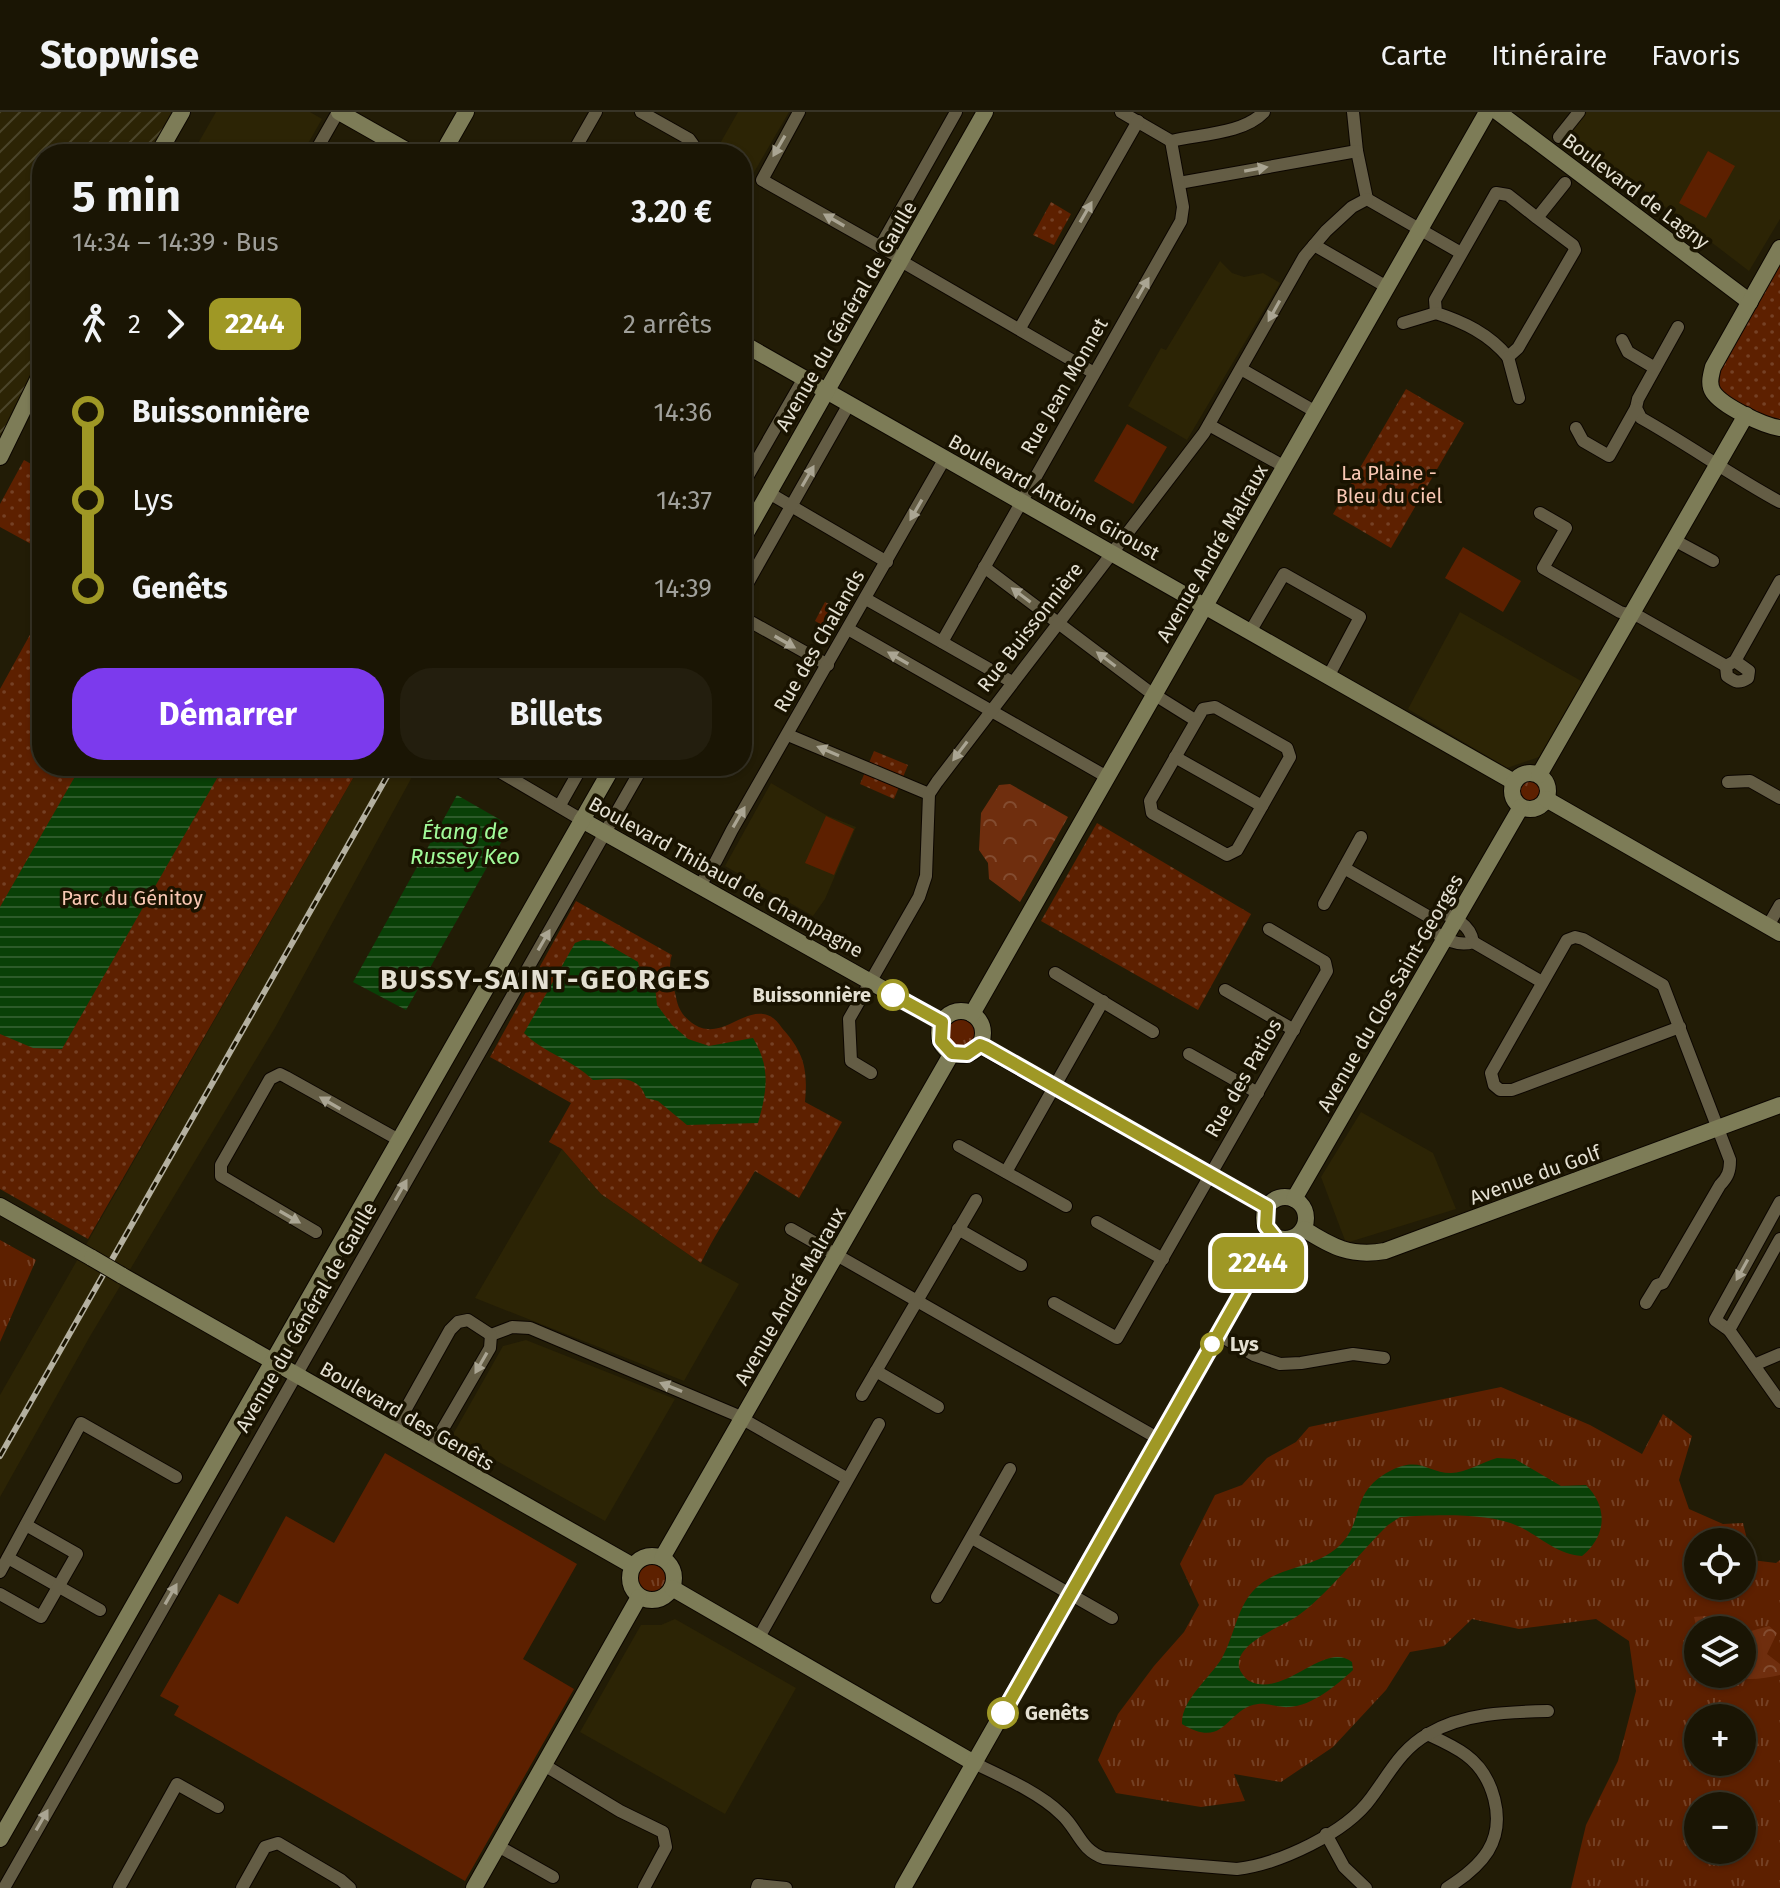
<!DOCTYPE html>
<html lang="fr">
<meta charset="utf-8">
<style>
:root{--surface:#1a1504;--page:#231e0e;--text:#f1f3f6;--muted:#9f9f9a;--line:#383426;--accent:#7c3aed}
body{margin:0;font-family:"Fira Sans",sans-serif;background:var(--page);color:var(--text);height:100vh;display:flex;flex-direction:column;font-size:30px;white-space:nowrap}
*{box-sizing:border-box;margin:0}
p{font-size:26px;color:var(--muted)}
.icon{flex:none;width:44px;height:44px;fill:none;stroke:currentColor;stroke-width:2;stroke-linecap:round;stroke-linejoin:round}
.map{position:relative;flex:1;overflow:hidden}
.drawer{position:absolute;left:32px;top:32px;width:720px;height:632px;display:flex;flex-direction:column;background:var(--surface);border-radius:32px;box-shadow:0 2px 6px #0004,0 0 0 2px var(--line)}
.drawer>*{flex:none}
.badge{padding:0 16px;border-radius:12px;font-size:28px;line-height:52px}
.controls{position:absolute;left:1684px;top:1416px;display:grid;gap:16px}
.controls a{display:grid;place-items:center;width:72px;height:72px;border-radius:50%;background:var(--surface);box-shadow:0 2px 6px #0004,0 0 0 2px var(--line);font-size:40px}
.map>.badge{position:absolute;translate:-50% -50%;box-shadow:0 0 0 4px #fff}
.legs{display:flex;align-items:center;gap:12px;height:88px;padding:0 40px;font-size:26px}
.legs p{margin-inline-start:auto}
.summary{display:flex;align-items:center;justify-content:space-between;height:136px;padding:0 40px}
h1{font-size:44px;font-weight:700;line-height:60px}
.button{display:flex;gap:16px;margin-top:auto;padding:16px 40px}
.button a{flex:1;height:92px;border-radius:32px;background:var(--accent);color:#fff;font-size:32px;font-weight:700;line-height:92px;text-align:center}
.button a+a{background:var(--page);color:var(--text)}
ul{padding:0 40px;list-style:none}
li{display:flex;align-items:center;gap:28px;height:88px;font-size:30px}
li i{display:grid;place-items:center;width:12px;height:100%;margin:0 10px;background:currentColor}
li i::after{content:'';width:20px;height:20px;margin:-10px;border:6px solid;border-radius:50%;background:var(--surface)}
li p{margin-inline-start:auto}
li:first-child i{background:linear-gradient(#0000 50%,currentColor 0)}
li:last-child i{background:linear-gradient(currentColor 50%,#0000 0)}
header{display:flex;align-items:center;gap:48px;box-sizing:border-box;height:112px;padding:0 40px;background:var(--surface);border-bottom:2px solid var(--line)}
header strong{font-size:38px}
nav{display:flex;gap:44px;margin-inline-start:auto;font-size:28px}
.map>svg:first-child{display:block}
</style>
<header>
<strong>Stopwise</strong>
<nav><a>Carte</a><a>Itinéraire</a><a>Favoris</a></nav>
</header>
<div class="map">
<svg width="1780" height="1776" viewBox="0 0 1780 1776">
<defs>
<pattern id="industrial-furrows" width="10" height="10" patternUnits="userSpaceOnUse" patternTransform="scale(2)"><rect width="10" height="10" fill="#2c2405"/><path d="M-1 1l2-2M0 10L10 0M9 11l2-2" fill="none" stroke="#4a4429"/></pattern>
<pattern id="grass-tufts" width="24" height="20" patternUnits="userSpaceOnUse" patternTransform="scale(2)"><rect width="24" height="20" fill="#5d2000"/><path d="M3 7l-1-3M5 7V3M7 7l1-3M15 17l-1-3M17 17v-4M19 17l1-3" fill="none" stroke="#744024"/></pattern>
<pattern id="forest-crowns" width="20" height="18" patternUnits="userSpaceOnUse" patternTransform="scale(2)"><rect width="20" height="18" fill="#6f2e0e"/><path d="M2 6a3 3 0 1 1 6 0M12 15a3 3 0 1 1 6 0" fill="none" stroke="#834c30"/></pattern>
<pattern id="park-dots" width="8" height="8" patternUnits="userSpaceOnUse" patternTransform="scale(2)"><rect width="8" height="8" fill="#5d2000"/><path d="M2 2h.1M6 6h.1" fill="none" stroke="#744024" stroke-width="1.8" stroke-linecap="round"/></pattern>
<pattern id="water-rules" width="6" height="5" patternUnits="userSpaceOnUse" patternTransform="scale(2)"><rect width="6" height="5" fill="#094007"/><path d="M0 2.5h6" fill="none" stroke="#2d5b2a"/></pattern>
</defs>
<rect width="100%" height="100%" fill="#221c06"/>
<g fill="#2c2405">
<polygon points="216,0 310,0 322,7 302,42 192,42"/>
<polygon points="738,0 789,0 742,81 742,42 714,42"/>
<polygon points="1585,0 1780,0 1780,107 1749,159 1570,22"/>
<polygon points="1220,149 1232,161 1244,165 1263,161 1280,171 1187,328 1128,294 1161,236 1166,238"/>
<polygon points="1460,500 1583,570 1539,645 1507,656 1408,597"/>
<polygon points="360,654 418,654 276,914 89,1226 0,1385 0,1283"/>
<polygon points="771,671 826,703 856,715 825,787 813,804 725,754"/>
<polygon points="1361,1000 1433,1041 1456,1097 1346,1131 1321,1065"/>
<polygon points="562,1037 601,1082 701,1151 739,1172 684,1269 475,1186"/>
<polygon points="526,1228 675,1287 605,1409 452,1324 503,1234"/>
<polygon points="675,1507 796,1576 725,1702 580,1620 641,1513 661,1513"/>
</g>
<polygon fill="url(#industrial-furrows)" points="0,0 180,0 157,42 42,42 42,259 0,337"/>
<g fill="url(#grass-tufts)" fill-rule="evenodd">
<circle cx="1529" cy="679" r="12"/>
<circle cx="961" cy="922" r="16"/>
<polygon points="0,1128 36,1148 0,1230"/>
<path d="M 1501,1275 L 1590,1313 L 1642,1342 L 1663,1302 L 1692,1324 L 1679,1368 L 1689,1397 L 1723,1412 L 1743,1411 L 1752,1448 L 1776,1451 L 1780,1448 L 1780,1776 L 1571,1776 L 1586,1713 L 1618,1649 L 1636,1579 L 1629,1529 L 1596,1507 L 1519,1517 L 1472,1507 L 1444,1534 L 1410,1540 L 1386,1578 L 1333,1635 L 1281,1670 L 1234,1662 L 1245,1689 L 1201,1695 L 1116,1681 L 1098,1648 L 1118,1602 L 1154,1554 L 1184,1520 L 1199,1493 L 1180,1452 L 1215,1383 L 1242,1373 L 1267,1346 L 1296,1330 L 1309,1315 ZM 1698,1430 L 1742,1430 L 1742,1474 L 1698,1474 ZM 1698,1518 L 1742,1518 L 1742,1562 L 1698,1562 ZM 1698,1606 L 1742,1606 L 1742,1650 L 1698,1650 ZM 1698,1694 L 1742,1694 L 1742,1738 L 1698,1738 Z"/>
<circle cx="652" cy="1464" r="16"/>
</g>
<g fill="url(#forest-crowns)">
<polygon points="1010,672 1068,705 1020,790 989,767 988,751 979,738 981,701 999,673"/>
<path d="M 1706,1504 C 1720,1515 1725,1519 1741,1510 L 1751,1519 L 1769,1514 L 1777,1521 L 1767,1542 L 1780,1552 L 1780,1563 C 1763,1567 1741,1570 1725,1562 L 1742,1562 L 1742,1518 L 1697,1517 L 1694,1505 Z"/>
</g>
<g fill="url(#park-dots)">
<polygon points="1051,90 1071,102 1054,133 1033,123"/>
<polygon points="1780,146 1780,311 1775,312 1721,282 1715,273 1718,255"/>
<polygon points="1406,277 1464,311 1391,436 1333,402"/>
<polygon points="24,348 42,358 42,438 0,415 0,392"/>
<polygon points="825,490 844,500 833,519 815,509"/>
<polygon points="42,501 42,654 360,654 88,1127 0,1077 0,577"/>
<polygon points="874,639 908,653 894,687 860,672"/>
<polygon points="1097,711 1251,802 1198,898 1041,809"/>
<path d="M 576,789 L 672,843 C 667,856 673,872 676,885 C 678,897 683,904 692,911 C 718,930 740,899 763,902 C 772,903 777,909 782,916 C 804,941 808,956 805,990 L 842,1010 L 799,1086 L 755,1059 C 737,1090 717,1118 701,1151 L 601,1082 L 562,1037 L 549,1030 L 571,991 L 490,945 Z"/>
</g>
<g fill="#5d2000">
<polygon points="1708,39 1735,54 1706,106 1679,91"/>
<polygon points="1127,312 1167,335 1133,392 1094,369"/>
<polygon points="1463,435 1521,469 1503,500 1445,466"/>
<polygon points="826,704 854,717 834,763 805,751"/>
<polygon points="385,1341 577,1452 523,1547 574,1577 465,1769 174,1603 179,1594 160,1584 219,1482 238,1492 286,1404 334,1431"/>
</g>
<g fill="url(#water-rules)">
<polygon points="81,654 224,654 62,937 33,936 0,922 0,795"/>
<polygon points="457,683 504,710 500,717 507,720 406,898 353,870"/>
<path d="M 583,828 L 602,829 L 638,850 L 640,859 L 654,865 L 657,893 L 672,913 L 688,927 L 709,934 L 753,926 C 771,956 767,979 758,1011 L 687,1013 L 658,989 L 646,986 C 639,961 614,967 593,968 C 573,948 544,941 524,921 L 575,831 Z"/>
<path d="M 1497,1346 L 1515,1347 L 1561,1374 L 1586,1373 C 1608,1395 1607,1424 1582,1444 C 1556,1442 1542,1426 1520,1415 C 1490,1400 1433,1403 1400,1405 L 1388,1413 C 1360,1440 1327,1484 1296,1505 C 1281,1515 1235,1531 1239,1555 C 1240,1560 1245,1566 1249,1569 C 1285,1587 1324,1528 1352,1550 L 1353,1558 C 1337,1573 1312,1594 1289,1595 C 1279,1596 1268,1591 1258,1592 C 1226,1596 1226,1639 1182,1612 C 1181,1588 1210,1566 1222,1546 C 1235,1523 1237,1493 1257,1475 C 1280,1454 1315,1456 1338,1435 C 1367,1408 1348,1380 1392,1358 C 1420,1344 1428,1361 1451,1361 C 1465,1361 1483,1350 1497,1346 Z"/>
</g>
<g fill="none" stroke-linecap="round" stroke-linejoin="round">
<defs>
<g id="street">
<polyline points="641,0 689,27 694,34 694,42"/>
<polyline points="799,0 762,68 902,147"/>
<path d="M 1121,0 L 1171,29 C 1200,22 1243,22 1264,0"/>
<polyline points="1353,0 1357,39 1367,87"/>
<polyline points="1559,25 1579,0"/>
<polyline points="314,42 338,0"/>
<polyline points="572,42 596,0"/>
<polyline points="1179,71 1357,39"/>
<polyline points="1367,87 1461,141"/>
<path d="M 1537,106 L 1508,83 L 1496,81 L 1435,188 L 1436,201 C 1464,210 1489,222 1508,245 L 1518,236 L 1575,138 L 1573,133 L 1537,106 L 1565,71"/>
<polyline points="1314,133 1387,175"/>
<polyline points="880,135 956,0"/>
<polyline points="901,149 1094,261"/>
<polyline points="1403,211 1436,201"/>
<path d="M 1678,215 L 1638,287 L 1636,296 L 1641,306 C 1689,333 1732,364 1780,390"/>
<polyline points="1020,216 1138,9"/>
<polyline points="1622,228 1628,240 1655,256"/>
<polyline points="1508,245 1519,286"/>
<polyline points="1241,257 1316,300"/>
<polyline points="1209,313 1285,355"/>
<polyline points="1576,316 1583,329 1609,344 1636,296"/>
<polyline points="742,374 804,266"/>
<polyline points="769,381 887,450"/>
<polyline points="1540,401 1566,416 1543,456 1620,500 1640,505 1726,554 1735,549 1780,469"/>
<polyline points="1674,428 1713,449"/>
<polyline points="984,455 1147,578 1195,608"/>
<polyline points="742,481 849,292"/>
<polyline points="866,487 1012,570"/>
<polyline points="742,505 828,553"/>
<polyline points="848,517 1107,665"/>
<polyline points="1250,520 1284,462 1360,505 1328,565"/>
<polyline points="942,530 1181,109 1183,95 1171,29"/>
<path d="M 1726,554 L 1727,564 C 1735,570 1739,572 1748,566 L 1749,559 L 1735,549"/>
<polygon points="1215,595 1287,636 1290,645 1237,738 1227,743 1152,701 1150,689 1203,597"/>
<polyline points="788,623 929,682"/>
<polyline points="1175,645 1262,694"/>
<polyline points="490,654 582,708"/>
<polyline points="1728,670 1750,669 1780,686"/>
<polyline points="560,693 582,654"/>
<polyline points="1344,756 1431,806"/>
<polyline points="700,773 716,749 732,718 945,346"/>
<polyline points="1324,792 1361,725"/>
<path d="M 1438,800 C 1453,804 1471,813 1473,830 C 1459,835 1442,827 1431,817 L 1431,806 Z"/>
<polyline points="1768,814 1780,793"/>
<polyline points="1473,830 1542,870"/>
<polyline points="1055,861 1153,920"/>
<polyline points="1225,878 1294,918"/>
<polyline points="1189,942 1258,981"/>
<polyline points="871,961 851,949 849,907 919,785 926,764 929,682 937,670 1204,321 1304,145 1326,119 1352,95 1367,87"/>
<polyline points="959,1034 1066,1094"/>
<polyline points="1006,1060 1103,889"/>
<polyline points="1780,1090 1715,1208 1729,1218 1780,1127"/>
<polyline points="1097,1110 1163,1147"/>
<polyline points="791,1117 1159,1327"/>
<polyline points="958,1117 1021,1153"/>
<polyline points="316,1120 221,1064 221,1053 270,967 280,962 286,965 399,1028"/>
<polyline points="1054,1191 1117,1226 1327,859 1325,850 1269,817"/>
<path d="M 1646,1191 L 1657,1173 L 1663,1171 L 1720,1073 C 1728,1065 1730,1059 1730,1048 L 1663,873 L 1583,827 L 1575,825 L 1567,828 L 1491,961 L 1494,973 L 1500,978 L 1512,978 L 1680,915"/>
<polyline points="1729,1218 1780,1290"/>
<polyline points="1217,1222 1254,1243 1280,1252 1301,1251 1353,1242 1384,1246"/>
<polyline points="491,1223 512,1215 530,1216 734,1302 846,1366"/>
<polyline points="1754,1253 1780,1242"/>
<polyline points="876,1259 938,1295"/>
<polyline points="862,1283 976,1088"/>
<polyline points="394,1318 450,1218 458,1210 468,1208 491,1223"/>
<polyline points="430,1339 490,1236 491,1223"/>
<polyline points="972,1426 1112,1506"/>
<polyline points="8,1446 100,1498"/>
<polyline points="0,1460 81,1311 176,1365"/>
<polyline points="0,1482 41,1505 77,1442 26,1413"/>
<polyline points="937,1485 1010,1357"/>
<polyline points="758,1527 879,1312"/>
<path d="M 1427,1622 C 1440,1628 1454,1634 1466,1643 C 1493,1663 1507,1708 1488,1739 C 1478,1755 1463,1766 1447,1776"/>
<path d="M 974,1651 C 1001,1664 1040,1681 1061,1702 C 1078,1717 1080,1738 1104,1746 L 1237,1757 C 1279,1752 1346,1721 1371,1686 C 1389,1662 1401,1637 1428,1622 C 1464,1601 1507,1600 1548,1599"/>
<polyline points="544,1653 620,1699 663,1720 666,1735 644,1776"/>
<polyline points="1326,1722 1344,1755 1366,1776"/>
<polyline points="498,1734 553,1765"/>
<polyline points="4,1776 643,654"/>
<polyline points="119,1776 177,1672 218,1695"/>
<polyline points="242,1776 265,1735 278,1731 341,1768 350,1776"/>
<polyline points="757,1776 758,1773 786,1776"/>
</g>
<g id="secondary">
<polyline points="339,0 413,42"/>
<polyline points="1498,0 1750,190"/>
<polyline points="158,42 182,0"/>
<polyline points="442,42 466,0"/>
<path d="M 1780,136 L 1713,255 C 1711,263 1708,272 1713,280 C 1722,294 1764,314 1780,316"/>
<polyline points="742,231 1514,670"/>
<polyline points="0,345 42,259"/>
<polyline points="742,428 985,0"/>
<circle cx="1530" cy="679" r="18"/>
<polyline points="1539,663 1746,303"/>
<polyline points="1546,687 1780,821"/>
<polyline points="582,708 942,910"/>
<circle cx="961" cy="921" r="22"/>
<polyline points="972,902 1487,0"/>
<polyline points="980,933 1267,1095"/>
<circle cx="1285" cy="1106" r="21"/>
<polyline points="1294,1087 1521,695"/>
<polyline points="0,1094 92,1146"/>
<path d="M 1304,1117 C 1332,1135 1351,1145 1385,1139 L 1780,993"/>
<polyline points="121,1163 633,1454"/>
<circle cx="652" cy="1466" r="22"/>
<polyline points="662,1446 952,941"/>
<polyline points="672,1476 974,1651"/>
<polyline points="0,1727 613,654"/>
<polyline points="474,1776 639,1485"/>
<polyline points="903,1776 1274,1124"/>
</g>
</defs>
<use href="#street" stroke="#0c0600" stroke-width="14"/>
<use href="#secondary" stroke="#0c0600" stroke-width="18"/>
<use href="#street" stroke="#645d45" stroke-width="12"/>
<use href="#secondary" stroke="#7d7c57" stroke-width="16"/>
<defs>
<polyline id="rail" points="0,1344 393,654"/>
</defs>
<use href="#rail" stroke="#b4b0a0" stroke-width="6"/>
<use href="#rail" stroke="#191300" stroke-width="3" stroke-dasharray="9" stroke-linecap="butt"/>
<defs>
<polyline id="secondary-bridge" points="92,1146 121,1163"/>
</defs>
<use href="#secondary-bridge" stroke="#0c0600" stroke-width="18" stroke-linecap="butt"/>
<use href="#secondary-bridge" stroke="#7d7c57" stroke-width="16"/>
</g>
<defs><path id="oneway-solid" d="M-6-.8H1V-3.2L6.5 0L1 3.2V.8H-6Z" transform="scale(2)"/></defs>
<g fill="#aaa593">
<use href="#oneway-solid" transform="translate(779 34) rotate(120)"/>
<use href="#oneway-solid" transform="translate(1256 57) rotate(-10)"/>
<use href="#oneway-solid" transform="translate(1086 100) rotate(-60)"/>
<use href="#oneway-solid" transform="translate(834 108) rotate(-150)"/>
<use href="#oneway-solid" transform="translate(1143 176) rotate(-60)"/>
<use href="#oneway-solid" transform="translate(1274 199) rotate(119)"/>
<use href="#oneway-solid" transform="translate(808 364) rotate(-60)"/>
<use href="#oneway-solid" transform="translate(916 398) rotate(120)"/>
<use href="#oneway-solid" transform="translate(1021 483) rotate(-143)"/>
<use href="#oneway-solid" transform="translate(785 530) rotate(30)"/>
<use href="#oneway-solid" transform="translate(898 546) rotate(-150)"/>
<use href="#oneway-solid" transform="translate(1106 547) rotate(-143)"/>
<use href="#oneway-solid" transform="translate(828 639) rotate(-157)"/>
<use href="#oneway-solid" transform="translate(960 639) rotate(127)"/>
<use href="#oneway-solid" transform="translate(739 705) rotate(-60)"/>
<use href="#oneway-solid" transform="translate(544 828) rotate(-60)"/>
<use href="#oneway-solid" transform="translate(330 991) rotate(-150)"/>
<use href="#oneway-solid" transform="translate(401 1078) rotate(-60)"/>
<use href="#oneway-solid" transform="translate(290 1105) rotate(30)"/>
<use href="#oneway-solid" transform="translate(1742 1158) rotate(119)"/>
<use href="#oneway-solid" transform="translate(481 1251) rotate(120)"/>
<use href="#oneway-solid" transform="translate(671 1275) rotate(-158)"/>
<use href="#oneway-solid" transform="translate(171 1482) rotate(-60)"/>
<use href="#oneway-solid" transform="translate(42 1708) rotate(-60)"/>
</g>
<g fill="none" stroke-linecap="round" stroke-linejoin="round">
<defs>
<polyline id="line-1" points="893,883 942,910 941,929 952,941 967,942 980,933 985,935 1267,1095 1266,1114 1274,1124 1003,1601"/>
</defs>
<use href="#line-1" stroke="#fff" stroke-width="18"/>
<use href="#line-1" stroke="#9f9825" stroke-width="12"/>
</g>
<g fill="#fff" stroke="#9f9825" stroke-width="4">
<circle cx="893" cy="883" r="14"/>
<circle cx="1212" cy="1232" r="10"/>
<circle cx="1003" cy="1601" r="14"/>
</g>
<g text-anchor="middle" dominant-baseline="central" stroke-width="7" stroke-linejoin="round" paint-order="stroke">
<g font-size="20" fill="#e4e0d2" stroke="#191300">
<text transform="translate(1636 79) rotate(37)">Boulevard de Lagny</text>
<text transform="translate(846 204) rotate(-60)">Avenue du Général de Gaulle</text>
<text transform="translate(1064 274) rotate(-60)">Rue Jean Monnet</text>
<text transform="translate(1054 385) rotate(29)">Boulevard Antoine Giroust</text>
<text transform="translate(1212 441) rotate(-60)">Avenue André Malraux</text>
<text transform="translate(1030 515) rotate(-52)">Rue Buissonnière</text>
<text transform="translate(819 529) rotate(-60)">Rue des Chalands</text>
<text transform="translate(726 765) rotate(29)">Boulevard Thibaud de Champagne</text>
<text transform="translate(1390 881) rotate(-60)">Avenue du Clos Saint-Georges</text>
<text transform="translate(1243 966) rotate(-60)">Rue des Patios</text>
<text transform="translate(1535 1063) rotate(-20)">Avenue du Golf</text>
<text transform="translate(790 1184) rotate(-60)">Avenue André Malraux</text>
<text transform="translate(306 1205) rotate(-60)">Avenue du Général de Gaulle</text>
<text transform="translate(407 1304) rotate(30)">Boulevard des Genêts</text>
</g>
<g font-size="20" fill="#f9c8b4" stroke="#191300">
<text x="1389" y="361">La Plaine -<tspan x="1389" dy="23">Bleu du ciel</tspan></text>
<text x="132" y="786">Parc du Génitoy</text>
</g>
<g font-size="20" font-weight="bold" fill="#e4e0d2" stroke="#191300" text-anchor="start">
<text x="871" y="883" text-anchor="end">Buissonnière</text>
<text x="1230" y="1232">Lys</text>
<text x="1025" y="1601">Genêts</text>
</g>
<g font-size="22" font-style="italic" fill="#a1fb99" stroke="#191300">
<text x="465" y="719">Étang de<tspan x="465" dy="25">Russey Keo</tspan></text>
</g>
<g font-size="28" font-weight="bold" letter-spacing="2" fill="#e4e0d2" stroke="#191300">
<text x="546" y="867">BUSSY-SAINT-GEORGES</text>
</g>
</g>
</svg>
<div class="controls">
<a><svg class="icon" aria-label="locate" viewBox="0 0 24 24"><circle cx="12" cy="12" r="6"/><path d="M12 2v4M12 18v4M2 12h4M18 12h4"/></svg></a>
<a><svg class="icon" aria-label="layers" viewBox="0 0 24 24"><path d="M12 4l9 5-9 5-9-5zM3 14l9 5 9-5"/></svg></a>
<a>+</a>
<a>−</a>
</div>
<b class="badge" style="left:1258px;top:1151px;background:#9f9825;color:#fff">2244</b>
<section class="drawer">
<div class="summary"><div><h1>5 min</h1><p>14:34 – 14:39 · Bus</p></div><b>3.20 €</b></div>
<div class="legs"><svg class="icon" aria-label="walk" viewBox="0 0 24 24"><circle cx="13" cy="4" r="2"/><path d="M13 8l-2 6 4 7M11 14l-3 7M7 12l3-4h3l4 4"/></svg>2<svg class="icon" aria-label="forward" viewBox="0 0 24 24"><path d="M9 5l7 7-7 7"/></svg><b class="badge" style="background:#9f9825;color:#fff">2244</b><p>2 arrêts</p></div>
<ul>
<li><i style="color:#9f9825"></i><b>Buissonnière</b><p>14:36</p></li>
<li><i style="color:#9f9825"></i><span>Lys</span><p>14:37</p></li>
<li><i style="color:#9f9825"></i><b>Genêts</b><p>14:39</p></li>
</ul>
<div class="button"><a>Démarrer</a><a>Billets</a></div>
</section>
</div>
